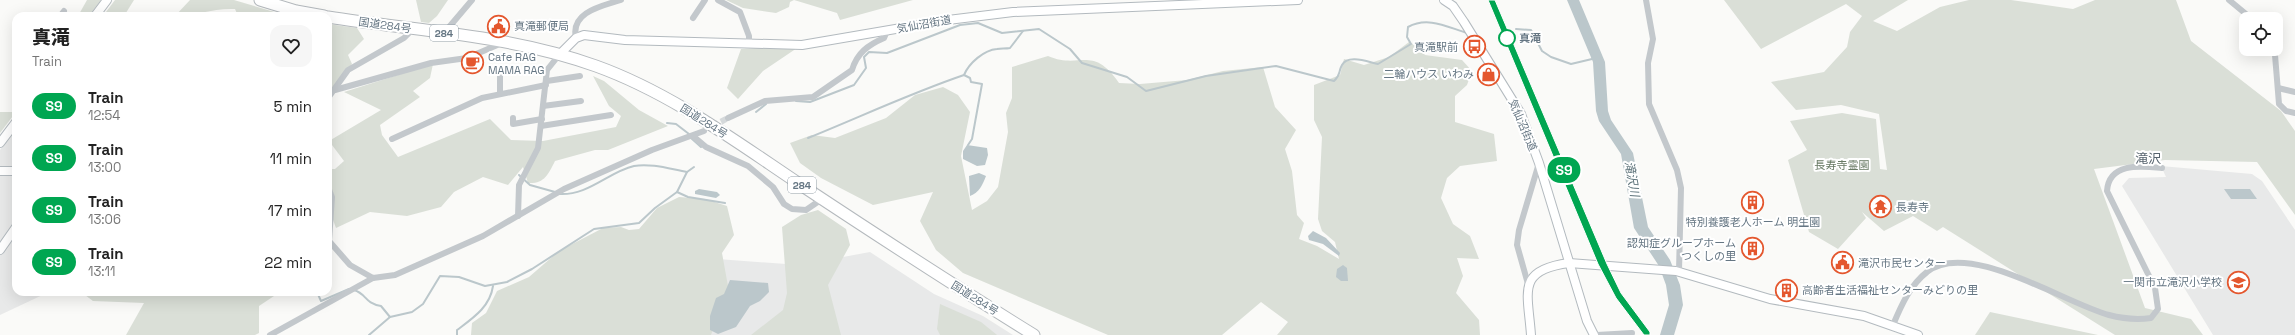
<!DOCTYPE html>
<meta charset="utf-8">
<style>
:root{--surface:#fff;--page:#f6f6f6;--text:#222;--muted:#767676}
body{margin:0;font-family:"Space Grotesk","Noto Sans JP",sans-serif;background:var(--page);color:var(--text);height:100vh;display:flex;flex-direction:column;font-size:15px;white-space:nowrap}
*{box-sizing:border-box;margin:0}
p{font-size:13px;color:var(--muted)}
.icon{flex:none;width:22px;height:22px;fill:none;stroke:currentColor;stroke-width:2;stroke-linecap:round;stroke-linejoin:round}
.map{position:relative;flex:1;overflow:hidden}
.drawer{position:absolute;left:12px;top:12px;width:320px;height:284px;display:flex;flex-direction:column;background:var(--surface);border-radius:12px;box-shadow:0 4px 16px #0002}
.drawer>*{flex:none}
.badge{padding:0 8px;border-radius:13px;font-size:14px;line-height:26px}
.tools{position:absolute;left:2239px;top:12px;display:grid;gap:8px}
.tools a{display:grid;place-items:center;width:44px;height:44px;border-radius:8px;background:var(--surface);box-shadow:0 4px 16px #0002;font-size:20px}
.map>.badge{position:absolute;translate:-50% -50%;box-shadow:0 0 0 2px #fff}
.round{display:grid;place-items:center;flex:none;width:42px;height:42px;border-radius:12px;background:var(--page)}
.headline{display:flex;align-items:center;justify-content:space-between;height:68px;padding:0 20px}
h1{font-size:19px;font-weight:800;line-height:30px}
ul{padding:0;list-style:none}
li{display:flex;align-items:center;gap:12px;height:52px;padding:0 20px}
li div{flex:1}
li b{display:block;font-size:15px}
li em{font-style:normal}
li .badge{min-width:44px;font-weight:700;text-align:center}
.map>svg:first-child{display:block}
</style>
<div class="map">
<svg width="2295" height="335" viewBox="0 0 2295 335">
<rect width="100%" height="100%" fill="#fafaf8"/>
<g fill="#e8e9e9">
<polygon points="14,131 16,131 16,292 49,292 0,315 0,150"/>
<polygon points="2161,166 2252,174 2262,181 2295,230 2295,335 2213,335 2122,186 2129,178 2166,177"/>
<polygon points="870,252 934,294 983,316 1013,335 693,335 704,258 800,265"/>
</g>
<g fill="#dadfd7">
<polygon points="87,0 101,0 89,16 78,16"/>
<polygon points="115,0 134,0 124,16 103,16"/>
<path d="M 190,0 L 234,0 L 288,16 L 238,16 L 235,9 C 213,8 195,16 175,16 Z"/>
<polygon points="416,0 448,0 437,16 429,23 421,22"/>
<polygon points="726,0 794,0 790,2 789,7 776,13 743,8"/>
<polygon points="794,0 913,0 840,20 837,13"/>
<polygon points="1724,0 1908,0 1873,21 1897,31 1940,7 1969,0 2011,0 2073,9 2095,0 2176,0 2191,41 2281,111 2295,131 2295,215 2257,162 2165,160 2094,169 2145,308 2191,319 2203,335 2115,335 1943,227 1937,231 1913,216 1884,231 1862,212 1866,218 1838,249 1809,232 1788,160 1807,150 1790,121 1842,113 1876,119 1880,169 1887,170 1879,114 1841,105 1796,110 1771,82 1824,72 1847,47 1850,32 1862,16 1846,4 1761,49"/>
<polygon points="328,24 357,28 364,39 348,55 352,64 328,93"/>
<path d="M 1409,42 L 1417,46 L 1425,55 L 1462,60 L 1472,71 L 1467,85 L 1455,96 L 1455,122 L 1494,134 L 1497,161 L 1460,166 L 1447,178 L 1441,198 L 1453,224 L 1470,236 L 1479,259 L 1457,258 L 1463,276 L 1456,293 L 1479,320 L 1480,335 L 1277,335 L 1288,322 L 1261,302 L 1222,335 L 1108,335 L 963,273 L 936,250 L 920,221 L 933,192 L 873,205 L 821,178 L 800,163 L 790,143 L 812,135 L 835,138 L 886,118 L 915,95 L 943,87 L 958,95 L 970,112 L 961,156 L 972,210 L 987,201 L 998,187 L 1008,132 L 1006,113 L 1012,98 L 1012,67 L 1048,56 C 1080,70 1092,44 1119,83 L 1140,84 L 1187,80 L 1223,71 L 1263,67 L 1275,107 L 1296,130 L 1285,149 L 1292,171 L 1297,215 L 1304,223 L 1299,239 L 1317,246 L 1339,259 L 1335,242 L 1322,231 L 1318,219 L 1322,137 L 1314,120 L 1314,85 L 1340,75 L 1344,59 L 1364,65 L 1389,57 Z"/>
<polygon points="800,46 763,71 738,99 727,88 741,49"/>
<path d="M 433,64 L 430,78 L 413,91 L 420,97 L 380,125 L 382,135 L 398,157 L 490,119 L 511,140 L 543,141 L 616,127 L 621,116 L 609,106 L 593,76 L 604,81 L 639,110 L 668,126 L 608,150 L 595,150 L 555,161 C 548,175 544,184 528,183 L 523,167 L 508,185 L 483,177 L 454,192 L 441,207 L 407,216 L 370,212 L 336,228 L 332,217 L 334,195 L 328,184 L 328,169 L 335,169 L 344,161 L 329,141 L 381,110 L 344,92 Z"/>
<polygon points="0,112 16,112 0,133"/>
<polygon points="679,197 705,199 727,206 734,235 722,253 728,286 711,335 471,335 472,323 486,313 497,291 529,277 559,251 603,228 621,227 629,230 639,229 657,208"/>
<polygon points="818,210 846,229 850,245 828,285 841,335 751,335 783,310 787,293 782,227 801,215"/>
<polygon points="81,292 280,292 259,306 259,333 255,335 126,335 144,303 93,301"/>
<polygon points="940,304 981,322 997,335 940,335 937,329"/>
<polygon points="1990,312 2098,335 1975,335"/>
</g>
<g fill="#bbc7cb">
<polygon points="967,145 987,148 988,155 985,165 977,166 963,159 963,151"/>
<path d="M 979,173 L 986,176 C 983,184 979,193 970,196 L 969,176 Z"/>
<polygon points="699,189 717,192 720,195 716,198 695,194 695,191"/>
<polygon points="2224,189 2250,189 2257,199 2231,199"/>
<polygon points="1313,231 1326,238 1340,253 1339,256 1323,244 1309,240 1308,236"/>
<polygon points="1343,265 1347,268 1348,281 1341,281 1336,277 1337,269"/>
<polygon points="730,280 768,283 769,292 760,301 750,306 736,327 718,334 710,330 710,316 716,298 724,294"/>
</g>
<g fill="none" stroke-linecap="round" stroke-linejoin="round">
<g stroke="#bbc7cb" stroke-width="2">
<polyline points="1516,29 1531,30 1542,51 1551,57 1571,64 1592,59 1595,53"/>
<path d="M 796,101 L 810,102 L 854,85 L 866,68 L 864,57 L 869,52 L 887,53 L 960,25 L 978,23 L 1002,33 L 1039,29 L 1070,49 L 1082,63 L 1127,77 L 1146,91 L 1206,76 L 1276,66 L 1334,81 C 1341,75 1338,72 1342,65 C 1348,54 1368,62 1378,64 L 1411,44 L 1407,37 L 1408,27 C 1428,16 1447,27 1467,33"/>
<polyline points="756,112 766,104"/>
<polyline points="667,123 676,124 689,134"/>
<polyline points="691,138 701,147"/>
<path d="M 808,138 C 860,117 911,93 964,75"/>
<path d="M 968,145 L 972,139 L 982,84 L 971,82 L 970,78 L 964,75 C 969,63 984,50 997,49 C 1001,48 1005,49 1010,48 L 1023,31"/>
<polyline points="694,167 687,172 677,192 688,197 725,203"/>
<polyline points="519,175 530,185 555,192"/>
<path d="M 559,194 C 588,196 608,172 634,166 C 651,163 670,169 687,172"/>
<path d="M 354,290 C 367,294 364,303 381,306 L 390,317"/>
<polyline points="317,292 321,301 349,289"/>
<polyline points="369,335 390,317 412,312 423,304 440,276 459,277 485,286 507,282 532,269 594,229 639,223 655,208 677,192"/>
<path d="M 457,335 L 457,330 C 473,318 490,307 493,286"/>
</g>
<polygon fill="#bbc7cb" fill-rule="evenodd" points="1567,0 1579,0 1605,62 1608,111 1611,120 1633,153 1648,227 1670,260 1680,285 1683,305 1674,335 1660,335 1669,305 1666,285 1659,266 1634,228 1621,154 1599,121 1596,111 1593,62"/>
<polyline stroke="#d5d9db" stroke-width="6" stroke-dasharray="6 3" stroke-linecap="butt" points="713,126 728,118"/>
<defs>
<g id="secondary">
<polyline points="1444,0 1453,6 1464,22 1521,114 1539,163 1587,321 1594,335"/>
<polyline points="95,16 107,0"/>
<polyline points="559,55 576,38 584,35 625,40 802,45 948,20 1013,12 1298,0"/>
<polyline points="0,143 16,122"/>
<polyline points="0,171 16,171"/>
<polyline points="0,250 16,227"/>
<path d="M 1531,335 C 1528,292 1516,270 1569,263 L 1676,271 L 1770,299 L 1864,316 L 1918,335"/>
</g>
<g id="highway">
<polyline points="260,0 296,11 324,16"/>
<path d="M 328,17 C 417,31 511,35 596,66 C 671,93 735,141 801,185 C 878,236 955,286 1034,335"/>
</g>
</defs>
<use href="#secondary" stroke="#b3babf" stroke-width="10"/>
<use href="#highway" stroke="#b4b9bd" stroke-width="13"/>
<g stroke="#c3c8cc" stroke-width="6">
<polyline points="718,0 740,12 749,36 749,44"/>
<polyline points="1646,0 1653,39 1648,63 1649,104 1677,170 1681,188 1679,271"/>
<polyline points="2229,0 2252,19"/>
<polyline points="60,16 64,11"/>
<polyline points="693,18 705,0"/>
<polyline points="444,33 472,0"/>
<path d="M 576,38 C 570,12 602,6 621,0"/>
<polyline points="2272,49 2275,55 2279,104 2286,111 2295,113"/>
<polyline points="500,74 500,94"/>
<polyline points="547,81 580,76"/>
<polyline points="2278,88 2295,92"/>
<polyline points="335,90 431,63 467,58 502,43"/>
<polyline points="328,98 348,70 404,38 413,29"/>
<polyline points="543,106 581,101"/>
<polyline points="513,118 513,124 542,119"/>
<path d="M 728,118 L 765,101 L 813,97 L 852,70 C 857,53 868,45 884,38 L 887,31"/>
<polyline points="541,126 611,115"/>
<polyline points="693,136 706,147 748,166 773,187 784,204 792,209 806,210 822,199"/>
<polyline points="392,139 482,98 546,85"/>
<polyline points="328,187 332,197 329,241 350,265 373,278 395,275 483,236 564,189 652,150 704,131"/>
<polyline points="518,216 519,185 538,148 547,70 559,55"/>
<polyline points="1528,284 1517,245 1519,230 1539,163"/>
<path d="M 1893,325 C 1901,306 1910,285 1927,272 C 1968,239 2064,303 2109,315 C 2124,319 2136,320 2151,318 L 2158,309 L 2155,288 L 2107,191 C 2109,162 2141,166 2162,168"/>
<polyline points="270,335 373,278"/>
<polyline points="1597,335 1632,333"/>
</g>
<use href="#secondary" stroke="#fff" stroke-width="8"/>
<use href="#highway" stroke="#fff" stroke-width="11"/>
<polyline stroke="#a2aab0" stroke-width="2" stroke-dasharray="6 3" stroke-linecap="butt" points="1492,0 1603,264 1619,296 1647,335"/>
</g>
<polygon fill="#00a651" stroke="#fff" points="1488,0 1495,0 1607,264 1621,293 1650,332 1650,335 1644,335 1616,298 1598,264"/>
<defs>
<symbol id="civic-ring" viewBox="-11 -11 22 22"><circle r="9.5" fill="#fff" stroke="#e4572e" stroke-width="1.5"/><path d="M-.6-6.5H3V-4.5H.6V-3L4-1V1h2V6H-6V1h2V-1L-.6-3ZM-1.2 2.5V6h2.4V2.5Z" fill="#e4572e"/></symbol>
<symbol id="bus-ring" viewBox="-11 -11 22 22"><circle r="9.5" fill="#fff" stroke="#e4572e" stroke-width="1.5"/><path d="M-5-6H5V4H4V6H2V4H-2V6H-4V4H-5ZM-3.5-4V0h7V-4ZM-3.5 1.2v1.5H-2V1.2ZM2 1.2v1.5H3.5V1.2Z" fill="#e4572e"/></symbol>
<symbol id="cafe-ring" viewBox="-11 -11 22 22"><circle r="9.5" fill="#fff" stroke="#e4572e" stroke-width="1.5"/><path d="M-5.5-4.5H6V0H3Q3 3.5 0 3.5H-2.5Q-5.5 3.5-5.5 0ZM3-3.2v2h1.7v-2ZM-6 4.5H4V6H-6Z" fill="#e4572e"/></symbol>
<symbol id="shop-ring" viewBox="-11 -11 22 22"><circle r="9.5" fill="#fff" stroke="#e4572e" stroke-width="1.5"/><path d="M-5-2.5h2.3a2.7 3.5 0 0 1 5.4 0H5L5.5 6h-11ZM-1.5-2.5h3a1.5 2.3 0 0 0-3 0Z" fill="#e4572e"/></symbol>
<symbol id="building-ring" viewBox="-11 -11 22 22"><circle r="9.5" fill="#fff" stroke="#e4572e" stroke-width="1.5"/><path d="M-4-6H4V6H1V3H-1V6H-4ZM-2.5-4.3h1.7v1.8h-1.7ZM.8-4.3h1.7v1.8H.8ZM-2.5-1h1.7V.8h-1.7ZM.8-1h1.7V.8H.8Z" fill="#e4572e"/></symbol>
<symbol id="temple-ring" viewBox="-11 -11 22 22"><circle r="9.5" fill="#fff" stroke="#e4572e" stroke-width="1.5"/><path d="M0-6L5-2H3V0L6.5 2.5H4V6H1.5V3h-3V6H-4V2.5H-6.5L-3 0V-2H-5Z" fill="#e4572e"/></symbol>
<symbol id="school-ring" viewBox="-11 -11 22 22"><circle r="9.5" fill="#fff" stroke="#e4572e" stroke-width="1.5"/><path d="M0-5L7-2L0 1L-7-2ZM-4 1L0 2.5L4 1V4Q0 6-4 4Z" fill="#e4572e"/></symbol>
</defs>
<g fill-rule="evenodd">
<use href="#civic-ring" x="486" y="14" width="25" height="25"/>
<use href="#bus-ring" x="1462" y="34" width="25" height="25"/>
<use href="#cafe-ring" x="460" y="50" width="25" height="25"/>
<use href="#shop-ring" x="1476" y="62" width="25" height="25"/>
<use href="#building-ring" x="1740" y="190" width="25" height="25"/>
<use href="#temple-ring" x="1868" y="194" width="25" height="25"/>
<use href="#building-ring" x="1740" y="236" width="25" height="25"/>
<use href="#civic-ring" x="1830" y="250" width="25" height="25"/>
<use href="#school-ring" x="2226" y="270" width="25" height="25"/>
<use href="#building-ring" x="1774" y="278" width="25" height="25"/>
</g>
<circle fill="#fff" stroke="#00a651" stroke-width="2" cx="1507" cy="38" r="8"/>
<g text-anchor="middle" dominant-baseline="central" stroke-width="4" stroke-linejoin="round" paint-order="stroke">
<g fill="#fff" stroke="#939fa8" stroke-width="1">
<rect x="430" y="25" width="28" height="16" rx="3"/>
<rect x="788" y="177" width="28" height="16" rx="3"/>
</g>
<g font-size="10" font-weight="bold" fill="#657683">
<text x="444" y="33">284</text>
<text x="802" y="185">284</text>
</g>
<g font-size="11" fill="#657683" stroke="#fff">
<text transform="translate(924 24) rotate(-10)">気仙沼街道</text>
<text transform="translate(385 25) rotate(8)">国道284号</text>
<text transform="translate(704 121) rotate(32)">国道284号</text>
<text transform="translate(1523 125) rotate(67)">気仙沼街道</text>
<text transform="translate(975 298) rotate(32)">国道284号</text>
</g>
<g font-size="11" fill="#657683" stroke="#fff" text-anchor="start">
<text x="514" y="26">真滝郵便局</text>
<text x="1458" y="47" text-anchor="end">真滝駅前</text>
<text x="488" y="57">Cafe RAG<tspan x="488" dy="13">MAMA RAG</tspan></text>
<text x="1474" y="74" text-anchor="end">二輪ハウス いわみ</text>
<text x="1896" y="207">長寿寺</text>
<text x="1753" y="222" text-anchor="middle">特別養護老人ホーム 明生園</text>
<text x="1736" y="243" text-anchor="end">認知症グループホーム<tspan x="1736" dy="13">つくしの里</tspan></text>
<text x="1858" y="263">滝沢市民センター</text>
<text x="2222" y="282" text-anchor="end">一関市立滝沢小学校</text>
<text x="1802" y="290">高齢者生活福祉センターみどりの里</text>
</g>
<g font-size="11" font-weight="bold" fill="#657683" stroke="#fff" text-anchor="start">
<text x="1519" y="38">真滝</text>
</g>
<g font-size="11" fill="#687a64" stroke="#fff">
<text x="1842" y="165">長寿寺霊園</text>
</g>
<g font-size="12" font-style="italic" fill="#60757c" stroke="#fff">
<text transform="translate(1632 179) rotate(80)">滝沢川</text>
</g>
<g font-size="13" fill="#57646e" stroke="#fff">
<text x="2148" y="158">滝沢</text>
</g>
</g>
</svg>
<div class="tools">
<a><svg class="icon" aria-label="locate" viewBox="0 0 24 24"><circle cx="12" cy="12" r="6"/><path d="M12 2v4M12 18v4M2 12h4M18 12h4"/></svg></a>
</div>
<b class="badge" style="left:1564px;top:170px;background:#00a651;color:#fff">S9</b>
<section class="drawer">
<div class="headline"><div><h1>真滝</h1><p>Train</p></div><a class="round"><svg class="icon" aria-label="heart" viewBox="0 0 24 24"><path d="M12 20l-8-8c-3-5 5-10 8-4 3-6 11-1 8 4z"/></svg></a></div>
<ul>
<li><span class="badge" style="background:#00a651;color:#fff">S9</span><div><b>Train</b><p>12:54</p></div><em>5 min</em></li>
<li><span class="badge" style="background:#00a651;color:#fff">S9</span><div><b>Train</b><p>13:00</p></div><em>11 min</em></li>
<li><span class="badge" style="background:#00a651;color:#fff">S9</span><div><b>Train</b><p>13:06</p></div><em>17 min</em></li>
<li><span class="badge" style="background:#00a651;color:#fff">S9</span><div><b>Train</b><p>13:11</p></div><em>22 min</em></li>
</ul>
</section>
</div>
